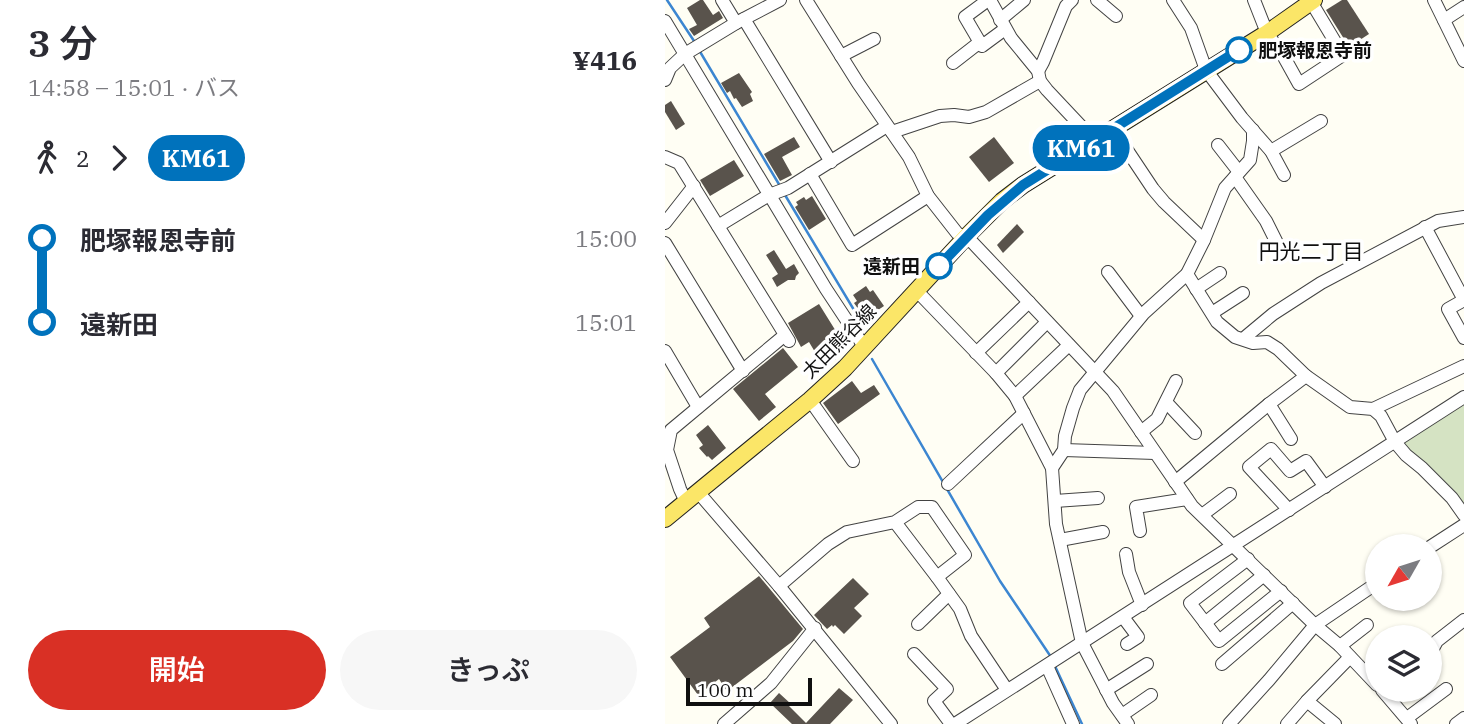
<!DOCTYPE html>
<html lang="ja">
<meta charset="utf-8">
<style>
:root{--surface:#fff;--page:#f7f7f7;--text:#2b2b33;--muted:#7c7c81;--accent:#d93025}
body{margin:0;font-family:"IBM Plex Serif","Noto Sans JP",serif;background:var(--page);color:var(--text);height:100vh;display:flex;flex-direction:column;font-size:26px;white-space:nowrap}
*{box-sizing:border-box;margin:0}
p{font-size:23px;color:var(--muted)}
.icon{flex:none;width:38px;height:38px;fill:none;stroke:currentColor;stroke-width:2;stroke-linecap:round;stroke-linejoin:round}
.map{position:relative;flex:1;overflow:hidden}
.side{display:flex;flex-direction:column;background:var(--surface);width:665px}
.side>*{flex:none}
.badge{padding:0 14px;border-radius:23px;font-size:24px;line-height:46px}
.needle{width:46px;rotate:231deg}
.controls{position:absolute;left:700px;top:534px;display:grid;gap:14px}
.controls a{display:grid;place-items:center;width:77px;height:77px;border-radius:50%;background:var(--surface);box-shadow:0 2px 5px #0004;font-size:35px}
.scale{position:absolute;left:21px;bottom:18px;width:126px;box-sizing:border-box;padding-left:7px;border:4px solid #101010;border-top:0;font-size:19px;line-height:24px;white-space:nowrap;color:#101010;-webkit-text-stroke:5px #fff;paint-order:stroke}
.map>.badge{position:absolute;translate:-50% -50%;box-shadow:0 0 0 4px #fff}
.legs{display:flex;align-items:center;gap:10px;height:77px;padding:0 28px;font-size:23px}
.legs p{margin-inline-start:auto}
.head{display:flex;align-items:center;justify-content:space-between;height:119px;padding:0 28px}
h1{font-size:38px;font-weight:600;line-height:52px}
.primary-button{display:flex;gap:14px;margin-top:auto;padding:14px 28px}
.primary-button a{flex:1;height:80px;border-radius:42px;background:var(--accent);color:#fff;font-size:28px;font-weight:600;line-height:80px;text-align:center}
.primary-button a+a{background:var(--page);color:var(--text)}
ul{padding:0 28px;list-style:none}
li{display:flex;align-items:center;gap:24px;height:84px;font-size:26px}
li i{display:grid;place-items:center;width:10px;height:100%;margin:0 9px;background:currentColor}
li i::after{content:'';width:18px;height:18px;margin:-9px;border:5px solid;border-radius:50%;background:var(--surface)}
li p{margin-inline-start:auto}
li:first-child i{background:linear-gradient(#0000 50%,currentColor 0)}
li:last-child i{background:linear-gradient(currentColor 50%,#0000 0)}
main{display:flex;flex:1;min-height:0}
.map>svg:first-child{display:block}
</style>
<main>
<section class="side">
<div class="head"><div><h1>3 分</h1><p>14:58 – 15:01 · バス</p></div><b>¥416</b></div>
<div class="legs"><svg class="icon" aria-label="walk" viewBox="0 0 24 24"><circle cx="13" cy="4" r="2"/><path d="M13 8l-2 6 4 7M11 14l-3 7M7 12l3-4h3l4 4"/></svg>2<svg class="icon" aria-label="forward" viewBox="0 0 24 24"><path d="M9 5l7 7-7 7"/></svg><b class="badge" style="background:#0072bc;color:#fff">KM61</b></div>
<ul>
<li><i style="color:#0072bc"></i><b>肥塚報恩寺前</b><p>15:00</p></li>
<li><i style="color:#0072bc"></i><b>遠新田</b><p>15:01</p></li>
</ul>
<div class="primary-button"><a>開始</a><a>きっぷ</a></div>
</section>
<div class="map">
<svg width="799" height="724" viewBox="0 0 799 724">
<rect width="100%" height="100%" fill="#fffef4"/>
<polygon fill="#d5e3c3" points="799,403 799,509 736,443"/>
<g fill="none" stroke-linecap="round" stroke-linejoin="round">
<g stroke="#3c86d1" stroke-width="2.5">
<polyline points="2,0 31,44"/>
<polyline points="34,50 115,186"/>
<polyline points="120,195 195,320"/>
<polyline points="207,359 335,581 386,657"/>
<polyline points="389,664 417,724"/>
</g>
</g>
<g fill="#59534c">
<polygon points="35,0 38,0 48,15 54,11 58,18 29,36 24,29 32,25 22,8"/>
<polygon points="677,0 682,0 704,34 684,47 661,10"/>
<polygon points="74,73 87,92 85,94 88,101 77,107 71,98 69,99 65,91 62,93 56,83"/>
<polygon points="6,101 20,124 11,130 0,112 0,105"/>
<polygon points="129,137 135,147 117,157 127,175 115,181 99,154"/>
<polygon points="329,137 349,163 324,182 304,157"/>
<polygon points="69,160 79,176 45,196 35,180"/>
<polygon points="147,196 161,219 144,230 130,207 133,205 131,202 139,197 141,200"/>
<polygon points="352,224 359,232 338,253 332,245"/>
<polygon points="109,250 121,269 129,264 134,273 131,276 130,280 123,280 112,287 107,278 113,274 101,255"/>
<polygon points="201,286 205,292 208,290 219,306 210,312 212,316 204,321 201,320 189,303 192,301 188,295"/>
<polygon points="154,304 182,349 170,356 171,359 164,363 158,354 153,357 144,342 136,347 123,323"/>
<polygon points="118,348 133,367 100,394 111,407 94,421 68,389"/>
<polygon points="187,381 196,393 209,385 215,394 173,424 158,403"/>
<polygon points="43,425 61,448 47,460 43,456 42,457 34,448 38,445 31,435"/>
<polygon points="94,576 138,629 128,641 62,691 54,679 33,695 5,657 45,627 39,618"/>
<polygon points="188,578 204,594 189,608 197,616 179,634 170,625 168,627 167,625 162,629 149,615"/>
<polygon points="174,688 188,700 165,724 127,724 105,703 114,693 126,704 124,706 141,723"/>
</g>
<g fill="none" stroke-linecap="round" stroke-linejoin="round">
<defs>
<g id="minor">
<polyline points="141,0 193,83 244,157 263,196 292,233 308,243 448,391 527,506 650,625 675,646 712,685"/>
<polyline points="323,0 300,17 317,46 340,29"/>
<polyline points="325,0 346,38 373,71 375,81 382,90 429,140"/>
<polyline points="432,0 451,16"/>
<polyline points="508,0 526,28 541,70 577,118 606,151 619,175"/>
<polyline points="589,0 602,33 619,57 634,84 678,55 645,0"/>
<polyline points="769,0 799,61"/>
<polyline points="79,19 166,162"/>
<polyline points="335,20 359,0"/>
<polyline points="779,20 799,7"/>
<polyline points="0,21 161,289 200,348"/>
<polyline points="71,23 115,0"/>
<polyline points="176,56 209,39"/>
<polyline points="288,63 315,42"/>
<polyline points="373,71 378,62 401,6 407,0"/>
<polyline points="0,80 5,68 20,54 71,23 57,0"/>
<polyline points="448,129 488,189 499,202 539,240"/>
<polyline points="227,132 275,116 289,115 304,117 321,112 375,81"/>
<polyline points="553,145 574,172"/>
<polyline points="606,151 656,121"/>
<polyline points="0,157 14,163 124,341"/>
<polyline points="145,174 187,245 263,196"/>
<polyline points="570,177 601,221 614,247"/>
<polyline points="0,223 29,186"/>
<polyline points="53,226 104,195 123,188 222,126"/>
<polyline points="760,227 799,300"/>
<polyline points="0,243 78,371"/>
<polyline points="443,272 476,316"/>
<polyline points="522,274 552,322 570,337 588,343 602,342 613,349 641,376 685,407 708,409 716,416 730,442 741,455 757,468 787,498 799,515"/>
<polyline points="531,289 555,273"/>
<polyline points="251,290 331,373 350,396 387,468 391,524 417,643 448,703 463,724"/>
<polyline points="799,300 783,309 799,338"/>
<polyline points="547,313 578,293"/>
<polyline points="578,339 608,314 656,283 773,221 799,217"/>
<polyline points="0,351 33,407"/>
<polyline points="311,353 364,302"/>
<polyline points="331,373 382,322"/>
<polyline points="350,396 404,345"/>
<polyline points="145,400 188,461"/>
<polyline points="501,402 530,433"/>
<polyline points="604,404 626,439"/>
<polyline points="708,409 799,366"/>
<polyline points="476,432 492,419 511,381"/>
<polyline points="399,450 490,453"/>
<polyline points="387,468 399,450 400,436 408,408 415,390 479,313 522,274 539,240 560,188 585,160 588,141 588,130"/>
<polyline points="510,482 604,404 641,376"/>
<polyline points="283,484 359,413"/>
<polyline points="33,492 114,586 226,724"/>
<polyline points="390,501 433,498"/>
<polyline points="21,502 15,489 2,450 6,430 120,335"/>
<polyline points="624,510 584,467 606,449 625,471 641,461 660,487"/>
<polyline points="537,515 565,494"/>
<polyline points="475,531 471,507 522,499"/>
<polyline points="395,540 438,532"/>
<polyline points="765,547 799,525"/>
<polyline points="461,554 464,572 477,605"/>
<polyline points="583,559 525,603 554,641 616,591"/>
<polyline points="272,577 295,609 306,636 342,690"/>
<polyline points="114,586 163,544 182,532 230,522 253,507 267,507 300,555 272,577 230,522"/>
<polyline points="458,617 473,637 462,644"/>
<polyline points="540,623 599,575"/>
<polyline points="253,624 284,594"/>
<polyline points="675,646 702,625"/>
<polyline points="249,654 282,689 269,701 286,724"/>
<polyline points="765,654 772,641 799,620"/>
<polyline points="557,664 628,603"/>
<polyline points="382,666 408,724"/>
<polyline points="441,690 482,664"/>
<polyline points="717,690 746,724"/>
<polyline points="642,701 670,724"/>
<polyline points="457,715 486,695"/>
<polyline points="742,718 781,689"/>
<polyline points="59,724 106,683 150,628"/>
<polyline points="290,724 799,397"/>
<polyline points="564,724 604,680 650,625 712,583"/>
<polyline points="622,724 642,701 685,657"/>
<polyline points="791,724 799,718"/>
</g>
<polyline id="major" points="0,519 145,400 180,368 300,238 337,201 358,185 602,33 649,0"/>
</defs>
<use href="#minor" stroke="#434343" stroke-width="14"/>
<use href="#major" stroke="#212121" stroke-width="18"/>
<use href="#minor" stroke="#fff" stroke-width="12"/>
<use href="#major" stroke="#fbe668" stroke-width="16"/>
</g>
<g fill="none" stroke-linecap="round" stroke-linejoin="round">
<defs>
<polyline id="line-1" points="274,266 323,215 358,185 574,50"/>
</defs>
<use href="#line-1" stroke="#fff" stroke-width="16"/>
<use href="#line-1" stroke="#0072bc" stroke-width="10"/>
</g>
<g fill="#fff" stroke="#0072bc" stroke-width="3.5">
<circle cx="574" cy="50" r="12"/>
<circle cx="274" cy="266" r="12"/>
</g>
<g text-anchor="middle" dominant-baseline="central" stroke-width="7" stroke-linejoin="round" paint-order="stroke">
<g font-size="19" font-weight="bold" fill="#101010" stroke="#fff" text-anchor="start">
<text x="593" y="50">肥塚報恩寺前</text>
<text x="255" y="266" text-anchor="end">遠新田</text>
</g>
<g font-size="19" fill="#101010" stroke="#fff">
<text transform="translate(174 341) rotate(-45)">太田熊谷線</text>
</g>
<g font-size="21" fill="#101010" stroke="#fff">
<text x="646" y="251">円光二丁目</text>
</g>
</g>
</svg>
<div class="controls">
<a><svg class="needle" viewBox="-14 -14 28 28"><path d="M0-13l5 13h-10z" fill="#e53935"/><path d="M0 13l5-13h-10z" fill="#7c7c81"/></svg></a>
<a><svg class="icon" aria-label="layers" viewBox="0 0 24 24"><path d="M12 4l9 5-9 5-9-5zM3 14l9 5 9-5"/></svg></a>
</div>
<div class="scale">100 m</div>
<b class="badge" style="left:416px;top:148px;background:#0072bc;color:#fff">KM61</b>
</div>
</main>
